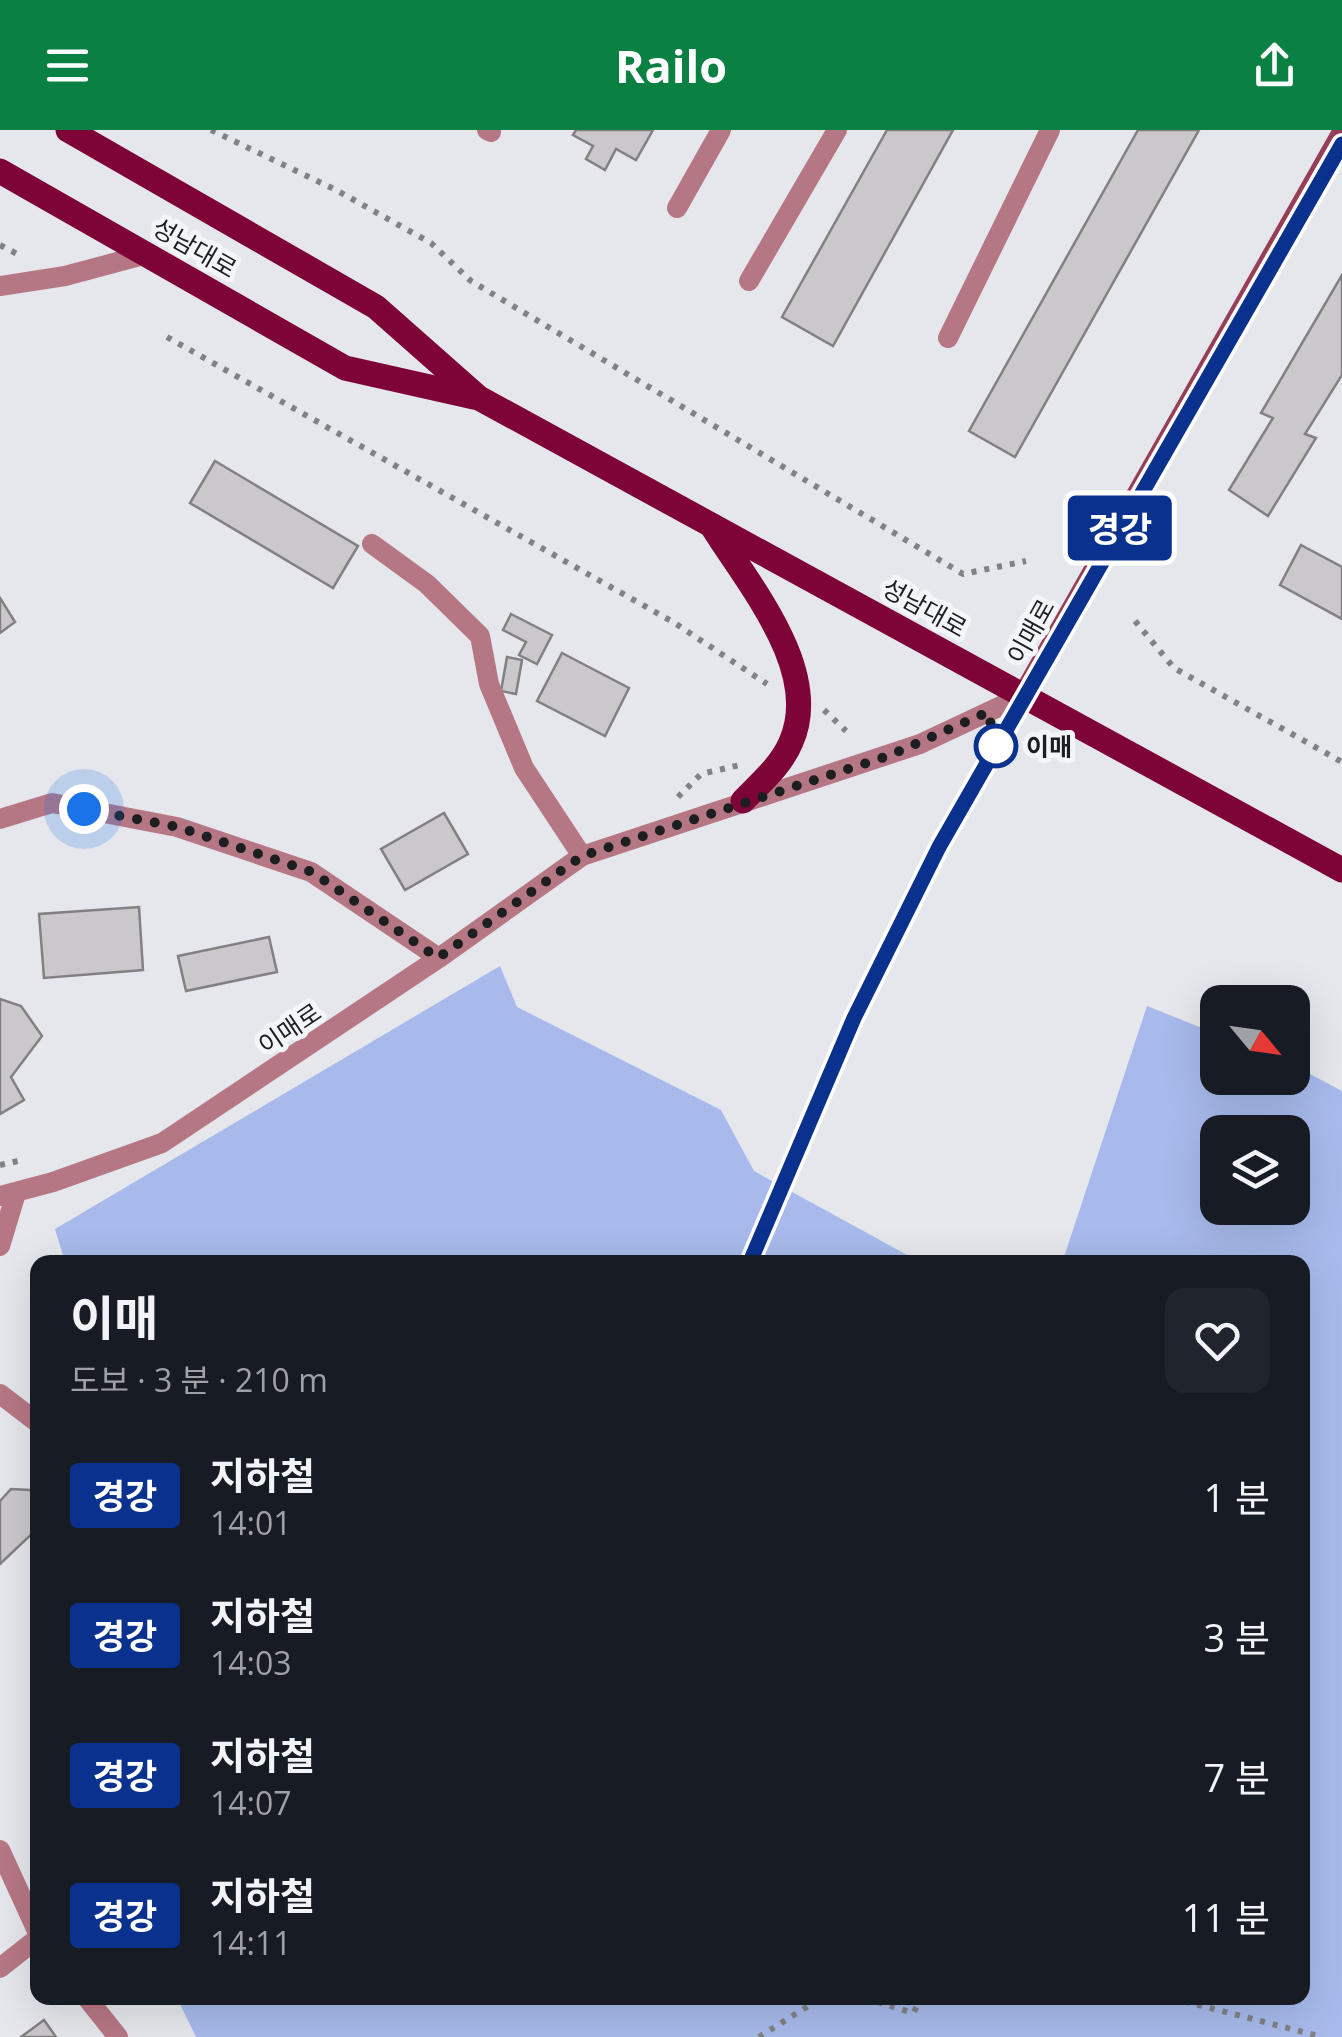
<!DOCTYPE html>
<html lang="ko">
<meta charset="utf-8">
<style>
:root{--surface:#171b24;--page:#20242c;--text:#f1f3f6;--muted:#9ea1a6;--accent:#0b8043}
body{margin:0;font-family:"Open Sans","Noto Sans KR",sans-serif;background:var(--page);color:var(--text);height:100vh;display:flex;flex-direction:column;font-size:38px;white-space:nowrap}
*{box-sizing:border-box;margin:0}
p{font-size:32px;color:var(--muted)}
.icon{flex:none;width:55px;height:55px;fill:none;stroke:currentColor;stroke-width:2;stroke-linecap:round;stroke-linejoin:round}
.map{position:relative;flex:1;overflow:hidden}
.details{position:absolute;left:30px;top:1125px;width:1280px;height:750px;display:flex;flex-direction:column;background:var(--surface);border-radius:20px;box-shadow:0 10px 40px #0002}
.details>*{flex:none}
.badge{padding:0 20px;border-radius:8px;font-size:35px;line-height:65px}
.needle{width:65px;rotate:119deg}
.controls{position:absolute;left:1200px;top:855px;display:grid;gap:20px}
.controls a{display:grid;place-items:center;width:110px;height:110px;border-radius:20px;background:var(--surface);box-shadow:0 10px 40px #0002;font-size:50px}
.you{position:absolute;width:50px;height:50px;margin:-25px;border:8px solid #fff;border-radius:50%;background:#1a73e8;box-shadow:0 0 0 15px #1a73e833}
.map>.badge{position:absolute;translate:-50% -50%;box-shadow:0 0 0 5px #fff}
.round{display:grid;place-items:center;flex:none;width:105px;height:105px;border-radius:20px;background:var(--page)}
.head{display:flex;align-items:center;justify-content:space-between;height:170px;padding:0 40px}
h1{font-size:48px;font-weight:700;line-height:75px}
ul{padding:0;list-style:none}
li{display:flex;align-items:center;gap:30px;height:140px;padding:0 40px}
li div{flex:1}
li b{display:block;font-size:38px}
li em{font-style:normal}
li .badge{min-width:110px;font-weight:700;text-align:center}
header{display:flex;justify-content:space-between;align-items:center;height:130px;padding:0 40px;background:var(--accent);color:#fff;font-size:45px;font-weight:700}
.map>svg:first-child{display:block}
</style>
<header><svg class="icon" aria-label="menu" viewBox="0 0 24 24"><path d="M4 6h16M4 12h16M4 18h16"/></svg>Railo<svg class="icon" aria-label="share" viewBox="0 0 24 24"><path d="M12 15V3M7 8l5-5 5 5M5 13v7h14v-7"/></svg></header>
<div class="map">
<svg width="1342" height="1907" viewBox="0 0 1342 1907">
<rect width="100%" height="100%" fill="#e5e7ec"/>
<g fill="#a7baeb" fill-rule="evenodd">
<polygon points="500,836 517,877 721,980 754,1041 920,1132 65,1132 55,1099"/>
<path d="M 1147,876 L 1217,904 L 1218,948 L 1292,948 L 1293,935 L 1342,961 L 1342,1907 L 196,1907 L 177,1868 L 1302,1868 L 1302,1132 L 1057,1132 L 1065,1124 ZM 1292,1002 L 1292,1078 L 1218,1078 L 1218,1002 Z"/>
</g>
<g fill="#cbc8cc" stroke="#838083" stroke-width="2.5">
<polygon points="576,0 653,0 636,30 616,19 605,40 586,29 593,16 573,5"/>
<polygon points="887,0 953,0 833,216 782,187"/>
<polygon points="1138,0 1199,0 1015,327 969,301"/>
<polygon points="1342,145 1342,245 1305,304 1316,308 1268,386 1229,360 1273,288 1261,283"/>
<polygon points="215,331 358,416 333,458 190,373"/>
<polygon points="1301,415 1342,437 1342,489 1280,455"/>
<polygon points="0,468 15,492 0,503"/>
<polygon points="511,484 552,505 537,534 519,525 526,512 503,500"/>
<polygon points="562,523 629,558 605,606 537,571"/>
<polygon points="507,527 522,530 516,564 501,561"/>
<polygon points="444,683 468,724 405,760 381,719"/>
<polygon points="139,777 143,840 44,848 39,784"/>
<polygon points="269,807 277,842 186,861 178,826"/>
<polygon points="0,869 21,876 42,906 11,947 24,970 0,984"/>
<polygon points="11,1359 30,1360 38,1368 38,1398 0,1434 0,1371"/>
<polygon points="44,1890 56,1907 21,1907"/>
</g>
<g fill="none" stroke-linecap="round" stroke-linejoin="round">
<g stroke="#818285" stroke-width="6" stroke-dasharray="5 8" stroke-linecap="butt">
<polyline points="211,0 336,60 431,113 471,151 963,444 1026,431"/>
<polyline points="0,115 21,126"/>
<polyline points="167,207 673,492 767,554"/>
<polyline points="1135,491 1174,538 1342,632"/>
<polyline points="824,580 846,601"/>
<polyline points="678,667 701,644 740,635"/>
<polyline points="0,1035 23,1030"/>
<polyline points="865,1868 913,1883 922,1868"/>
<polyline points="1172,1868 1322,1907"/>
<polyline points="759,1907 821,1868"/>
</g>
<g stroke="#b67784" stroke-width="20">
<polyline points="487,0 491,2"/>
<polyline points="677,78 721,0"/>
<polyline points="749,151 837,0"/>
<polyline points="948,208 1050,0"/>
<polyline points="0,1264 38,1293"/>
<polyline points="0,1838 38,1808"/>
</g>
<g stroke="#b67784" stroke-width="20">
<polyline points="0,156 65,146 147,124"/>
<polyline points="372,414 427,454 480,506 489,554 524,638 582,726"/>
<polyline points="0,689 52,673 177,697 311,742 439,828"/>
<polyline points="0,1066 53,1052 162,1013 439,828 582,726 920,614 1022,566"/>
<polyline points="0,1116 16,1063"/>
<polyline points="0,1720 38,1803"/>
<polyline points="87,1868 118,1907"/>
</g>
<polyline stroke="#973e56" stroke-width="20" points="1022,566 1342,2"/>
<g stroke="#7e0336" stroke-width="25">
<polyline points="68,0 376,177 479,268 1342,740"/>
<polyline points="0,41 345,238 474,267"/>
<path d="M 712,396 C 747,453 823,540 791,612 C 781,636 760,653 743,671"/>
</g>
</g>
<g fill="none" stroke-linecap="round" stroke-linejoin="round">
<defs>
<polyline id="line" points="750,1132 854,888 939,717 1342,14"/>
</defs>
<use href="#line" stroke="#fff" stroke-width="22"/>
<use href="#line" stroke="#0b318f" stroke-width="15"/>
<polyline stroke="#1d1e1f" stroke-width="10" stroke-dasharray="0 18" points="84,679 178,697 312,742 438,828 582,726 888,626 988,582 996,616"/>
</g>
<circle fill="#fff" stroke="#0b318f" stroke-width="5" cx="996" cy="616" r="20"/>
<g text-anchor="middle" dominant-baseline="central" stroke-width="10" stroke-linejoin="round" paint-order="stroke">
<g font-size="25" fill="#1d1e1f" stroke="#f3f5f9">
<text transform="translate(195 117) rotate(30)">성남대로</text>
<text transform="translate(925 477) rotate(29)">성남대로</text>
<text transform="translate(1030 501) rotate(-61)">이매로</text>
<text transform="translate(289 898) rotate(-34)">이매로</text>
</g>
<g font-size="25" font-weight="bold" fill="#1d1e1f" stroke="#f3f5f9" text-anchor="start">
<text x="1026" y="616">이매</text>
</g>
</g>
</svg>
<div class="controls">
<a><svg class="needle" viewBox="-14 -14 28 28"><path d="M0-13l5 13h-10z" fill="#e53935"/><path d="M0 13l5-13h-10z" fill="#9ea1a6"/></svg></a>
<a><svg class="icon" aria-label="layers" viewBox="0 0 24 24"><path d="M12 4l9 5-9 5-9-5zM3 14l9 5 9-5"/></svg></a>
</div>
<div class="you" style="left:84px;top:679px"></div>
<b class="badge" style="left:1120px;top:398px;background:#0b318f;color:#fff">경강</b>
<section class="details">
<div class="head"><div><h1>이매</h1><p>도보 · 3 분 · 210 m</p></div><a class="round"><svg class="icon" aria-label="heart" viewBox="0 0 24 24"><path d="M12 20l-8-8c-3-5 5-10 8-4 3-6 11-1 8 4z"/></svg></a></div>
<ul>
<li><span class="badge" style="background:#0b318f;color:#fff">경강</span><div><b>지하철</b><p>14:01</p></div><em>1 분</em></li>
<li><span class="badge" style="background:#0b318f;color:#fff">경강</span><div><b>지하철</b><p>14:03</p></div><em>3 분</em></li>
<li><span class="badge" style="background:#0b318f;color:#fff">경강</span><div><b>지하철</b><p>14:07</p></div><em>7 분</em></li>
<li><span class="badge" style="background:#0b318f;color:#fff">경강</span><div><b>지하철</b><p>14:11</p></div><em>11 분</em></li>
</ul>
</section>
</div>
